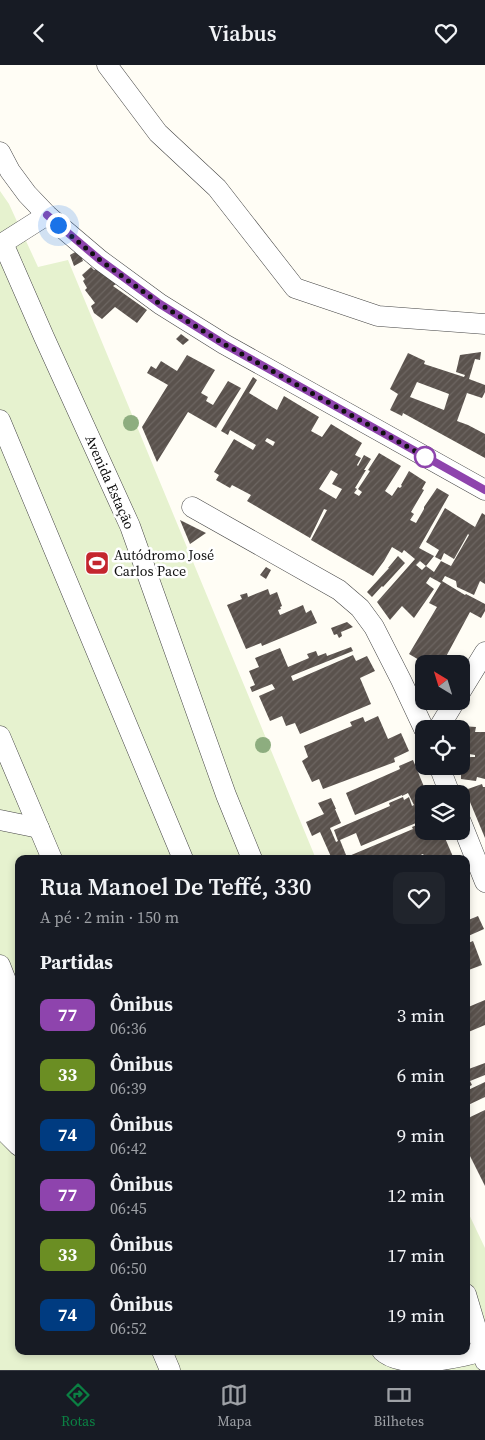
<!DOCTYPE html>
<html lang="pt">
<meta charset="utf-8">
<style>
:root{--surface:#171b24;--page:#20242c;--text:#f1f3f6;--muted:#9ea1a6;--line:#363941;--accent:#0b8043}
body{margin:0;font-family:"Source Serif 4",serif;background:var(--page);color:var(--text);height:100vh;display:flex;flex-direction:column;font-size:19px;white-space:nowrap}
*{box-sizing:border-box;margin:0}
p{font-size:16px;color:var(--muted)}
.icon{flex:none;width:28px;height:28px;fill:none;stroke:currentColor;stroke-width:2;stroke-linecap:round;stroke-linejoin:round}
.map{position:relative;flex:1;overflow:hidden}
.drawer{position:absolute;left:15px;top:790px;width:455px;height:500px;display:flex;flex-direction:column;background:var(--surface);border-radius:10px;box-shadow:0 2px 8px #0003}
.drawer>*{flex:none}
.badge{padding:0 10px;border-radius:8px;font-size:18px;line-height:32px}
.needle{width:32px;rotate:322deg}
.tools{position:absolute;left:415px;top:590px;display:grid;gap:10px}
.tools a{display:grid;place-items:center;width:55px;height:55px;border-radius:10px;background:var(--surface);box-shadow:0 2px 8px #0003;font-size:25px}
.you{position:absolute;width:25px;height:25px;margin:-12px;border:4px solid #fff;border-radius:50%;background:#1a73e8;box-shadow:0 0 0 8px #1a73e833}
.map>.badge{position:absolute;translate:-50% -50%;box-shadow:0 0 0 2px #fff}
h2{padding:0 25px;font-size:19px;line-height:45px}
.round{display:grid;place-items:center;flex:none;width:52px;height:52px;border-radius:10px;background:var(--page)}
.summary{display:flex;align-items:center;justify-content:space-between;height:85px;padding:0 25px}
h1{font-size:24px;font-weight:600;line-height:38px}
ul{padding:0;list-style:none}
li{display:flex;align-items:center;gap:15px;height:60px;padding:0 25px}
li div{flex:1}
li b{display:block;font-size:19px}
li em{font-style:normal}
li .badge{min-width:55px;font-weight:700;text-align:center}
header{display:flex;justify-content:space-between;align-items:center;height:65px;padding:0 25px;background:var(--surface);font-size:22px;font-weight:600}
.dock{display:flex;justify-content:space-around;align-items:center;height:70px;border-top:1px solid var(--line);background:var(--surface);font-size:14px;color:var(--muted)}
.dock a{display:grid;justify-items:center;gap:2px}
.dock .active{color:var(--accent)}
.map>svg:first-child{display:block}
</style>
<header><svg class="icon" aria-label="back" viewBox="0 0 24 24"><path d="M15 5l-7 7 7 7"/></svg>Viabus<svg class="icon" aria-label="heart" viewBox="0 0 24 24"><path d="M12 20l-8-8c-3-5 5-10 8-4 3-6 11-1 8 4z"/></svg></header>
<div class="map">
<svg width="485" height="1305" viewBox="0 0 485 1305">
<defs>
<pattern id="building-hatch" width="6" height="6" patternUnits="userSpaceOnUse" patternTransform="scale(1.25)"><rect width="6" height="6" fill="#5a524d"/><path d="M-1 1l2-2M0 6l6-6M5 7l2-2" fill="none" stroke="#6d6662"/></pattern>
</defs>
<rect width="100%" height="100%" fill="#fffdf5"/>
<polygon fill="#e6f2cf" points="0,126 9,139 38,202 68,195 316,794 19,794 19,1286 466,1286 466,1143 485,1183 485,1305 0,1305"/>
<g fill="url(#building-hatch)" fill-rule="evenodd">
<polygon points="77,186 83,192 82,193 83,196 74,201 70,190"/>
<polygon points="91,202 94,205 96,204 99,207 100,206 116,219 113,221 147,245 137,258 115,242 102,254 94,248 91,241 95,238 85,225 87,223 83,216 85,214 82,210"/>
<polygon points="181,269 189,275 183,280 176,274"/>
<path d="M 481,287 L 480,295 L 475,294 L 469,314 L 485,320 L 485,327 L 482,333 L 467,328 L 457,356 L 468,360 L 485,369 L 485,393 L 403,348 L 402,351 L 390,345 L 398,329 L 390,324 L 408,288 L 425,296 L 424,299 L 464,312 L 465,310 L 456,307 L 460,290 ZM 417,317 L 449,329 L 444,345 L 410,332 Z"/>
<polygon points="187,290 215,305 201,328 208,332 206,336 213,340 228,316 241,323 216,363 188,347 157,397 142,362 168,320 147,308 151,301 156,304 161,296 177,306"/>
<path d="M 253,312 L 257,315 L 249,328 L 277,345 L 284,331 L 319,352 L 311,366 L 322,372 L 331,359 L 362,378 L 355,390 L 361,393 L 357,400 L 358,401 L 364,390 L 371,394 L 364,405 L 366,405 L 355,423 L 357,424 L 354,428 L 359,431 L 362,427 L 358,424 L 370,406 L 368,405 L 379,388 L 401,401 L 385,426 L 392,431 L 398,422 L 400,423 L 402,421 L 401,420 L 409,406 L 426,417 L 422,424 L 424,425 L 411,447 L 414,449 L 410,455 L 416,458 L 424,444 L 424,442 L 437,423 L 449,430 L 419,483 L 434,491 L 426,501 L 420,496 L 416,500 L 422,505 L 426,501 L 434,507 L 441,496 L 451,501 L 469,470 L 468,469 L 454,494 L 444,488 L 441,495 L 435,492 L 439,485 L 426,477 L 445,443 L 475,462 L 482,448 L 485,450 L 485,519 L 480,516 L 474,530 L 457,522 L 456,516 L 445,511 L 442,516 L 465,530 L 466,529 L 485,539 L 485,546 L 481,553 L 470,547 L 442,599 L 426,599 L 409,589 L 437,542 L 429,538 L 441,518 L 430,512 L 426,518 L 434,524 L 414,553 L 402,541 L 390,555 L 377,537 L 415,494 L 404,485 L 402,488 L 392,482 L 384,496 L 373,511 L 311,475 L 327,445 L 324,444 L 310,473 L 247,436 L 251,430 L 232,420 L 230,423 L 216,415 L 219,410 L 214,407 L 234,374 L 253,385 L 256,380 L 230,365 L 228,370 L 221,366 ZM 267,373 L 275,377 L 273,381 L 265,376 ZM 331,405 L 338,409 L 332,419 L 342,424 L 336,434 L 319,424 Z"/>
<polygon points="180,455 206,468 190,479"/>
<polygon points="398,491 405,498 383,522 382,521 372,532 367,527 389,503 388,503"/>
<polygon points="266,502 271,505 266,514 260,510"/>
<polygon points="268,524 270,530 277,527 282,541 280,542 281,544 278,545 280,550 303,540 306,548 311,545 317,558 262,581 261,578 246,584 227,540 242,534 240,530 247,528 248,532"/>
<polygon points="347,557 353,562 341,567 342,571 339,573 337,569 334,570 331,563"/>
<polygon points="351,582 353,586 291,611 293,616 353,590 356,596 367,591 375,606 360,613 371,639 300,669 295,658 286,661 282,651 270,656 259,631 275,624 272,619 252,627 250,622 255,620 249,606 259,602 255,593 280,583 288,602 309,593 307,589 316,586 318,591 326,588 327,591"/>
<polygon points="378,651 388,674 401,668 409,686 394,693 395,697 323,724 319,714 312,717 302,696 308,692 304,681 352,661 350,657 363,652 365,657"/>
<polygon points="462,661 476,662 475,667 485,667 485,714 477,712 476,716 461,714 461,701 465,701 466,692 475,692 475,690 469,689 470,677 461,676 460,664"/>
<polygon points="413,695 427,729 424,729 424,766 442,766 454,794 420,794 425,792 423,789 416,792 417,794 350,794 349,791 413,764 412,762 417,760 416,758 361,781 356,768 340,775 346,790 342,792 343,794 332,794 320,767 312,771 306,757 324,749 318,738 331,733 336,744 335,744 341,758 330,763 336,777 338,776 334,765 390,741 389,738 403,732 404,735 409,732 412,741 414,740 408,728 402,731 402,730 355,750 346,728 400,704 399,701"/>
<polygon points="482,719 483,722 485,722 485,773 465,725"/>
<polygon points="478,851 484,864 466,872 466,856"/>
<polygon points="473,876 482,900 466,906 466,879"/>
<polygon points="466,927 470,937 466,939"/>
<polygon points="485,935 485,960 466,968 466,943"/>
<polygon points="485,998 485,1010 470,1016 472,1020 466,1023 466,1005"/>
<polygon points="485,1017 485,1032 466,1041 466,1026"/>
<polygon points="485,1045 485,1121 466,1083 466,1054"/>
</g>
<g fill="none" stroke-linecap="round" stroke-linejoin="round">
<defs>
<g id="minor">
<polyline points="107,0 158,68 217,123 295,223 378,251 485,259"/>
<polyline points="0,87 10,106 27,129 47,150 100,195 160,239 224,279 485,425"/>
<polyline points="47,150 3,178 44,272 130,461 226,730 252,794"/>
<polyline points="0,355 183,794"/>
<polyline points="192,442 339,525 360,543 374,562 401,615 424,664"/>
<polyline points="461,626 485,587"/>
<polyline points="438,664 455,636"/>
<polyline points="0,671 52,794"/>
<polyline points="439,701 450,729"/>
<polyline points="0,755 39,763"/>
<polyline points="461,757 485,817"/>
<polyline points="0,900 7,918 8,936 8,1052 5,1066"/>
<polyline points="0,1062 19,1081"/>
<polyline points="466,1229 483,1286 485,1285"/>
<polyline points="162,1286 170,1305"/>
<path d="M 382,1286 C 402,1305 457,1294 483,1286 L 485,1296"/>
</g>
</defs>
<use href="#minor" stroke="#444" stroke-width="21"/>
<use href="#minor" stroke="#fff" stroke-width="20"/>
</g>
<g fill="#8dad7f">
<circle cx="131" cy="358" r="8"/>
<circle cx="263" cy="680" r="8"/>
</g>
<g fill="none" stroke-linecap="round" stroke-linejoin="round">
<defs>
<polyline id="line" points="47,150 100,195 160,239 224,279 485,425"/>
</defs>
<use href="#line" stroke="#fff" stroke-width="11"/>
<use href="#line" stroke="#8e44ad" stroke-width="8"/>
<polyline stroke="#111" stroke-width="5" stroke-dasharray="0 9" points="58,160 100,195 160,239 224,279 433,396 425,392"/>
</g>
<defs>
<symbol id="stadium-square" viewBox="-11 -11 22 22"><rect x="-9" y="-9" width="18" height="18" rx="4" fill="#c4262e" stroke="#fff"/><path d="M0-5a6.5 5 0 1 0 0 10a6.5 5 0 1 0 0-10ZM-3.5-1.8h7v3.6h-7Z" fill="#fff"/></symbol>
</defs>
<g fill-rule="evenodd">
<use href="#stadium-square" x="83" y="484" width="28" height="28"/>
</g>
<circle fill="#fff" stroke="#8e44ad" stroke-width="2.5" cx="425" cy="392" r="10"/>
<g text-anchor="middle" dominant-baseline="central" stroke-width="5" stroke-linejoin="round" paint-order="stroke">
<g font-size="14" fill="#111" stroke="#fff">
<text transform="translate(110 417) rotate(66)">Avenida Estação</text>
</g>
<g font-size="14" fill="#111" stroke="#fff" text-anchor="start">
<text x="114" y="490">Autódromo José<tspan x="114" dy="16">Carlos Pace</tspan></text>
</g>
</g>
</svg>
<div class="tools">
<a><svg class="needle" viewBox="-14 -14 28 28"><path d="M0-13l5 13h-10z" fill="#e53935"/><path d="M0 13l5-13h-10z" fill="#9ea1a6"/></svg></a>
<a><svg class="icon" aria-label="locate" viewBox="0 0 24 24"><circle cx="12" cy="12" r="6"/><path d="M12 2v4M12 18v4M2 12h4M18 12h4"/></svg></a>
<a><svg class="icon" aria-label="layers" viewBox="0 0 24 24"><path d="M12 4l9 5-9 5-9-5zM3 14l9 5 9-5"/></svg></a>
</div>
<div class="you" style="left:58px;top:160px"></div>
<section class="drawer">
<div class="summary"><div><h1>Rua Manoel De Teffé, 330</h1><p>A pé · 2 min · 150 m</p></div><a class="round"><svg class="icon" aria-label="heart" viewBox="0 0 24 24"><path d="M12 20l-8-8c-3-5 5-10 8-4 3-6 11-1 8 4z"/></svg></a></div>
<h2>Partidas</h2>
<ul>
<li><span class="badge" style="background:#8e44ad;color:#fff">77</span><div><b>Ônibus</b><p>06:36</p></div><em>3 min</em></li>
<li><span class="badge" style="background:#6b8e23;color:#fff">33</span><div><b>Ônibus</b><p>06:39</p></div><em>6 min</em></li>
<li><span class="badge" style="background:#003b80;color:#fff">74</span><div><b>Ônibus</b><p>06:42</p></div><em>9 min</em></li>
<li><span class="badge" style="background:#8e44ad;color:#fff">77</span><div><b>Ônibus</b><p>06:45</p></div><em>12 min</em></li>
<li><span class="badge" style="background:#6b8e23;color:#fff">33</span><div><b>Ônibus</b><p>06:50</p></div><em>17 min</em></li>
<li><span class="badge" style="background:#003b80;color:#fff">74</span><div><b>Ônibus</b><p>06:52</p></div><em>19 min</em></li>
</ul>
</section>
</div>
<nav class="dock">
<a class="active"><svg class="icon" aria-label="directions" viewBox="0 0 24 24"><path d="M12 3l9 9-9 9-9-9zM9 14v-3h6M13 9l2 2-2 2"/></svg>Rotas</a>
<a><svg class="icon" aria-label="map" viewBox="0 0 24 24"><path d="M3 6l6-2 6 2 6-2v14l-6 2-6-2-6 2zM9 4v14M15 6v14"/></svg>Mapa</a>
<a><svg class="icon" aria-label="tickets" viewBox="0 0 24 24"><path d="M3 7h18v10H3zM15 7v10"/></svg>Bilhetes</a>
</nav>
